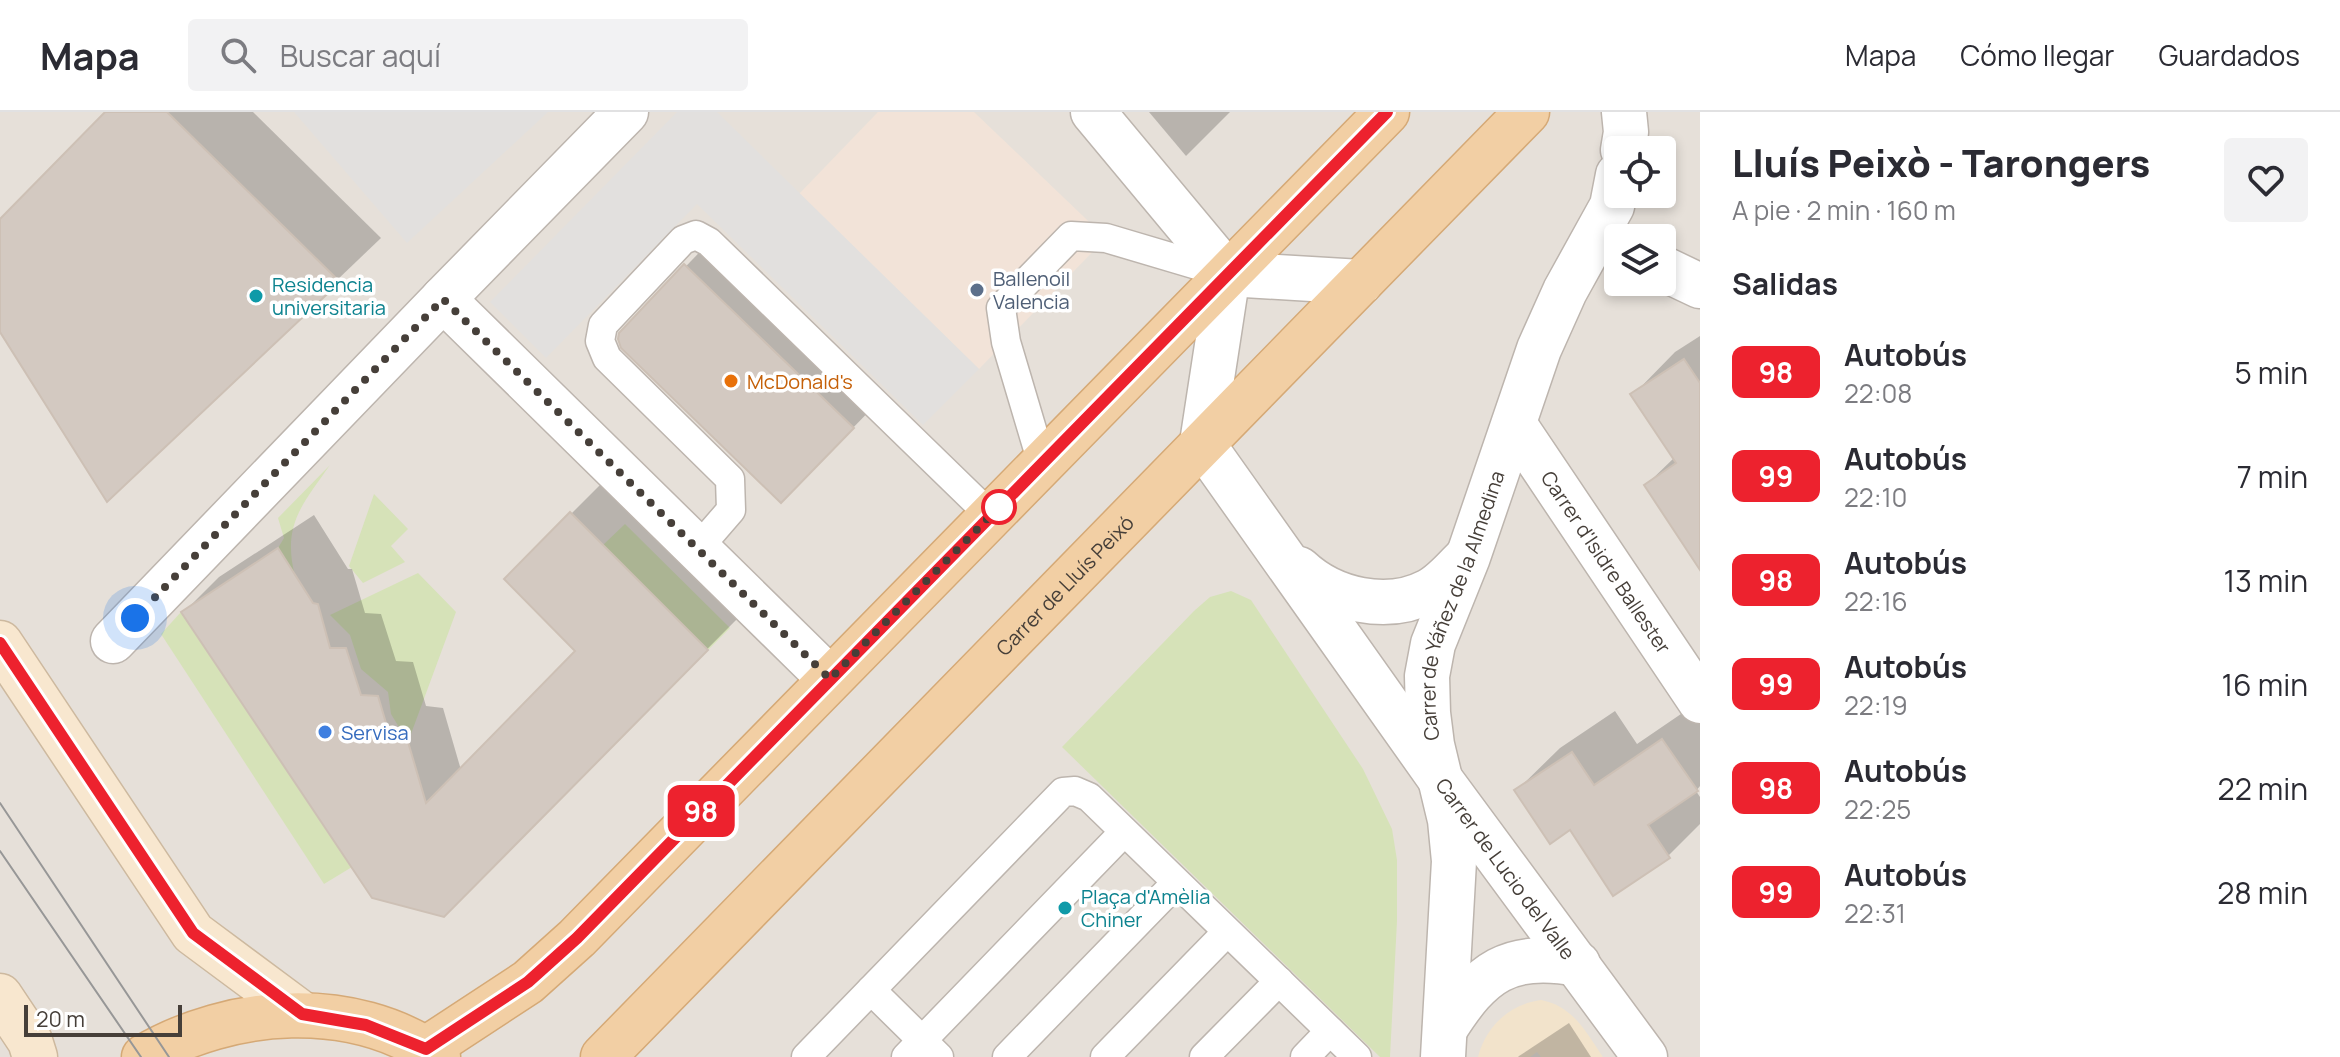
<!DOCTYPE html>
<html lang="es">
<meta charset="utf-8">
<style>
:root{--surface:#fff;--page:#f2f2f3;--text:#2b2b33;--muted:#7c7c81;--line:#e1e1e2}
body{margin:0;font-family:Manrope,sans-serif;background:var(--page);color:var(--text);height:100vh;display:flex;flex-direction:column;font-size:30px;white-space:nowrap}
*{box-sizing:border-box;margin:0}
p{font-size:26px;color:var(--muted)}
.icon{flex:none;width:44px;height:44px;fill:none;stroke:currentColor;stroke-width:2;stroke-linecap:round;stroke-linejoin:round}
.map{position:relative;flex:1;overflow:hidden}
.side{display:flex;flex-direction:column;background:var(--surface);width:640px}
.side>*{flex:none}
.badge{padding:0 16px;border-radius:12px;font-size:28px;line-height:52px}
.fabs{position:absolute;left:1604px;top:24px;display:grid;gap:16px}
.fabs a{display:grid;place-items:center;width:72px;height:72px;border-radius:8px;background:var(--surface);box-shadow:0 4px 12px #0003;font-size:40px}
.scale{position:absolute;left:24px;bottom:20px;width:158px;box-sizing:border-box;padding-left:8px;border:4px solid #463f39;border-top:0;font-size:22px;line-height:28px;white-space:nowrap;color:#463f39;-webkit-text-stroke:6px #fff;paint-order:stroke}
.you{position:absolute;width:40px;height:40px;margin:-20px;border:6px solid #fff;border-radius:50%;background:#1a73e8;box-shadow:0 0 0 12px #1a73e833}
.map>.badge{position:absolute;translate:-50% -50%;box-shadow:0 0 0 4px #fff}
h2{padding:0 32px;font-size:30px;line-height:72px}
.round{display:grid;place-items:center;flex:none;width:84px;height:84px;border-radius:8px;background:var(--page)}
.head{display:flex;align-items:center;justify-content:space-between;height:136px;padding:0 32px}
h1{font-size:38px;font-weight:800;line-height:60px}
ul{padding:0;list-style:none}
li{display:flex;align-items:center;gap:24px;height:104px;padding:0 32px}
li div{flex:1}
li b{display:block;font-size:30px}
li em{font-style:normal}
li .badge{min-width:88px;font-weight:700;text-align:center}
header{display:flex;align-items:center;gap:48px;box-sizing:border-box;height:112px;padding:0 40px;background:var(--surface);border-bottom:2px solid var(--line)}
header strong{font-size:38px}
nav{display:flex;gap:44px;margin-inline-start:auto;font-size:28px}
.search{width:560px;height:72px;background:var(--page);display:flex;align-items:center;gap:20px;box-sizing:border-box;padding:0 28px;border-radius:8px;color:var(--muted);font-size:30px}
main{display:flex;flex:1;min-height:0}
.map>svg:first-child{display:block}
</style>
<header>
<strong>Mapa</strong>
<div class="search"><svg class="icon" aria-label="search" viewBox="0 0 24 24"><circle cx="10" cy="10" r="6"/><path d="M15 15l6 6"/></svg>Buscar aquí</div>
<nav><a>Mapa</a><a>Cómo llegar</a><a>Guardados</a></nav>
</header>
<main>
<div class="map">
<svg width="1700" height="945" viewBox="0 0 1700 945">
<rect width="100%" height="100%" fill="#f3efea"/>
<path fill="#e6e0d9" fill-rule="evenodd" d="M 0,0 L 1700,0 L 1700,945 L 0,945 ZM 1618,38 L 1662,38 L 1662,82 L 1618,82 ZM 1618,126 L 1662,126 L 1662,170 L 1618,170 Z"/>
<polygon fill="#f2e3d8" points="878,0 974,0 1106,126 979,257 799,82"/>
<g fill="#d6e2b8">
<path d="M 330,353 C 302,393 282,413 295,464 L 278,436 L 284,426 L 278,406 Z"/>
<polygon points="374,382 408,417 391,434 405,450 363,471 349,454"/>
<polygon points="625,412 730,516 708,538 603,433"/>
<polygon points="418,461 456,500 408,630 391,602 388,580 361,557 350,523 330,503"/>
<polygon points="1231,479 1251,488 1363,657 1392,717 1397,748 1397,809 1390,945 1380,945 1062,635 1194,499 1210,485"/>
<polygon points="181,500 352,755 324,772 161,522"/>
</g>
<path fill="#f2e3cb" d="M 1541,888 C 1573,894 1586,920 1603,945 L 1541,945 L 1537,940 L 1530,945 L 1478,945 C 1486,914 1510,892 1541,888 Z"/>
<g fill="#e2e0de">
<polygon points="294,0 548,0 407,131"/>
<polygon points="677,0 717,0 979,257 923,313 697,92 546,246 490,190"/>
</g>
<g fill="#0003">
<polygon points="108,0 253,0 381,126 108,387 0,216 0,110"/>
<polygon points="1149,0 1230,0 1186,44"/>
<polygon points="716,123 883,285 812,358 621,222"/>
<polygon points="1700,224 1700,415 1646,373 1675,345 1633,283 1675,240"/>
<polygon points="606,367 742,502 443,803 184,500 219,465 314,403 348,457 352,457 365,501 381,502 396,549 413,550 426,594 443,596 461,658 578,539 506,467"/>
<polygon points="1700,589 1700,674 1696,679 1700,685 1700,712 1668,744 1570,716 1517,678 1560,636 1615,599 1637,632"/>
<polygon points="1569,911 1591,945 1518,945 1519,944"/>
</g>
<g fill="#d3c9c1" stroke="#cdc0b5" stroke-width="2">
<polygon points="105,0 167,0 340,170 107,390 0,220 0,107"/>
<polygon points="684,152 854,316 781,391 621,236 618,227 619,221"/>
<polygon points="1684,247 1700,271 1700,458 1644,373 1676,351 1630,282"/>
<polygon points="570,400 708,538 444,805 372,786 181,500 278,436 313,491 318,492 330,536 346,536 361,583 378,584 391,628 408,630 426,691 575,539 504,467"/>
<polygon points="1662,627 1698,679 1648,713 1670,746 1613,784 1570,718 1550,732 1514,678 1572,640 1594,673"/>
</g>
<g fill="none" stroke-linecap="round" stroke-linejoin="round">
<defs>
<g id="service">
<polyline points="1042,351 1006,230 1001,196 1071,124 1106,126 1224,161"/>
<polyline points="699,435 731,398 730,367 607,246 600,229 603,213 683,128 696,123 709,130 991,404"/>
<polyline points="871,878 1063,680 1075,679 1089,685 1357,945"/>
<polyline points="806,945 871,878 939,945"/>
<polyline points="906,945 1124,720"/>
<polyline points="1007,945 1176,771"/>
<polyline points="1105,945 1227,820"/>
<polyline points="1204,945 1279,869"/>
<polyline points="1305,945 1330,919"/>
</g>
<polyline id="pedestrian" points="113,529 443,187"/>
<g id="minor">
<polyline points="626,0 443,187 830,567"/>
<polyline points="1093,0 1228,162"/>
<polyline points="1623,38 1626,20 1624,0"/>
<polyline points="1662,156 1700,174"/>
<path id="s1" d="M 1228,162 L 1202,331 L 1440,667 L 1645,945"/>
<polyline points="1228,162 1361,170"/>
<path id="s2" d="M 1514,312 L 1700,589"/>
<path d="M 1299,457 C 1332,488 1387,501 1429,479 C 1443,472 1456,456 1467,445"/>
<path d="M 1445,917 C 1481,860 1508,839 1578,852"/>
<path id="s3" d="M 1443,945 L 1454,749 L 1450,708 L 1432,633 L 1428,601 L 1427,564 L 1433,532 L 1468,445 L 1539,237 L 1565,179 L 1612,94 L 1618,63"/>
</g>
<g id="secondary">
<polyline points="0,531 193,821 302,902"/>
<polyline points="0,884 30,929 35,945"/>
</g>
<g id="primary">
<polyline points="426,937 528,870 577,826 1387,0"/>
<path d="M 144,945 C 231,894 352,885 438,945"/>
<path id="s4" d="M 603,945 L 1527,0"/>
</g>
</defs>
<use href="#service" stroke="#bdb5ae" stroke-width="31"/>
<use href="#pedestrian" stroke="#bdb5ae" stroke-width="47"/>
<use href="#minor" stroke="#bdb5ae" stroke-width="47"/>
<use href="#secondary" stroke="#cdb99f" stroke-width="47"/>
<use href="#primary" stroke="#d5a976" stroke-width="47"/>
<use href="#service" stroke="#fff" stroke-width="28"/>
<use href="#pedestrian" stroke="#fff" stroke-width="44"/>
<use href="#minor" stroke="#fff" stroke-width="44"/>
<use href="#secondary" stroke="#f8e7cf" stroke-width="44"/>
<use href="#primary" stroke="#f2cfa4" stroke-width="44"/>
<g stroke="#979797" stroke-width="2">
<polyline points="0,691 169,945"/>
<polyline points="0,739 141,945"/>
</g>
</g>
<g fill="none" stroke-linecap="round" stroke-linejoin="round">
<defs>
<polyline id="line" points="0,531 193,821 302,902 366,913 426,937 528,870 577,826 1387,0"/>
</defs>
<use href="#line" stroke="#fff" stroke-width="18"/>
<use href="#line" stroke="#ed222e" stroke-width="12"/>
<polyline stroke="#463f39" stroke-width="8" stroke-dasharray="0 14.4" points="135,506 443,187 830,567 999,395"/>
</g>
<circle fill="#5c6f8a" stroke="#fff" stroke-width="3" cx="977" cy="178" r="8"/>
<g fill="#0f9aa8" stroke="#fff" stroke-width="3">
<circle cx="256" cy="184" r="8"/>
<circle cx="1065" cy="796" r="8"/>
</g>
<circle fill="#e8710a" stroke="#fff" stroke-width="3" cx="731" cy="269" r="8"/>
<circle fill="#fff" stroke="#ed222e" stroke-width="4" cx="999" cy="395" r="16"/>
<circle fill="#3f7fe0" stroke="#fff" stroke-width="3" cx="325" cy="620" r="8"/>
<g text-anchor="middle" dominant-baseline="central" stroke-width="7" stroke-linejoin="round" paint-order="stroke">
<g font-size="20" fill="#4e5e75" stroke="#fff" text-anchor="start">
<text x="993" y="166">Ballenoil<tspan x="993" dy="23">Valencia</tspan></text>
</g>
<g font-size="20" fill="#0d838f" stroke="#fff" text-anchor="start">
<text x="272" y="172">Residencia<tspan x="272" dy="23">universitaria</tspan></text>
<text x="1081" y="784">Plaça d'Amèlia<tspan x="1081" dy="23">Chiner</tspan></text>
</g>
<g font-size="20" fill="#c56008" stroke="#fff" text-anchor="start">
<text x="747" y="269">McDonald's</text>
</g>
<g font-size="20" fill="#463f39" stroke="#fff">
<text stroke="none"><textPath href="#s2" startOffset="166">Carrer d'Isidre Ballester</textPath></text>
<text stroke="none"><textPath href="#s4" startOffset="660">Carrer de Lluís Peixó</textPath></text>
<text stroke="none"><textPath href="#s3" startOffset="460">Carrer de Yáñez de la Almedina</textPath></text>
<text stroke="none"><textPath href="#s1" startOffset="694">Carrer de Lucio del Valle</textPath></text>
</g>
<g font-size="20" fill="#366cbe" stroke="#fff" text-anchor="start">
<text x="341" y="620">Servisa</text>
</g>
</g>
</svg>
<div class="fabs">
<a><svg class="icon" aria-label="locate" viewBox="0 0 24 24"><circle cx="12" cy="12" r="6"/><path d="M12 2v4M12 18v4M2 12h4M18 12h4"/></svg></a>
<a><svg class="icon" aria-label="layers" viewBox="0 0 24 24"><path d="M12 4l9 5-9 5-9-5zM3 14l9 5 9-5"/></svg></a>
</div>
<div class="scale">20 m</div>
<div class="you" style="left:135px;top:506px"></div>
<b class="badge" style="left:701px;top:699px;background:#ed222e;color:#fff">98</b>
</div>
<section class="side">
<div class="head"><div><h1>Lluís Peixò - Tarongers</h1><p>A pie · 2 min · 160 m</p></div><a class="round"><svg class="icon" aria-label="heart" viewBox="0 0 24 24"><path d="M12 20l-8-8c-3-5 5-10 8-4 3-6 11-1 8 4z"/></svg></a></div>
<h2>Salidas</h2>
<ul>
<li><span class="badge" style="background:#ed222e;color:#fff">98</span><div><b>Autobús</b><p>22:08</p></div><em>5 min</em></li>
<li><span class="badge" style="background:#ed222e;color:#fff">99</span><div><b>Autobús</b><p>22:10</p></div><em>7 min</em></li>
<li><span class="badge" style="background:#ed222e;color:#fff">98</span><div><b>Autobús</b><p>22:16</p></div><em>13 min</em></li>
<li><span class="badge" style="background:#ed222e;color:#fff">99</span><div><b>Autobús</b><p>22:19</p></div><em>16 min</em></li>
<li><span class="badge" style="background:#ed222e;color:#fff">98</span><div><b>Autobús</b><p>22:25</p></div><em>22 min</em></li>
<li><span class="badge" style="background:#ed222e;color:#fff">99</span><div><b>Autobús</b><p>22:31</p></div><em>28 min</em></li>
</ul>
</section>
</main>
